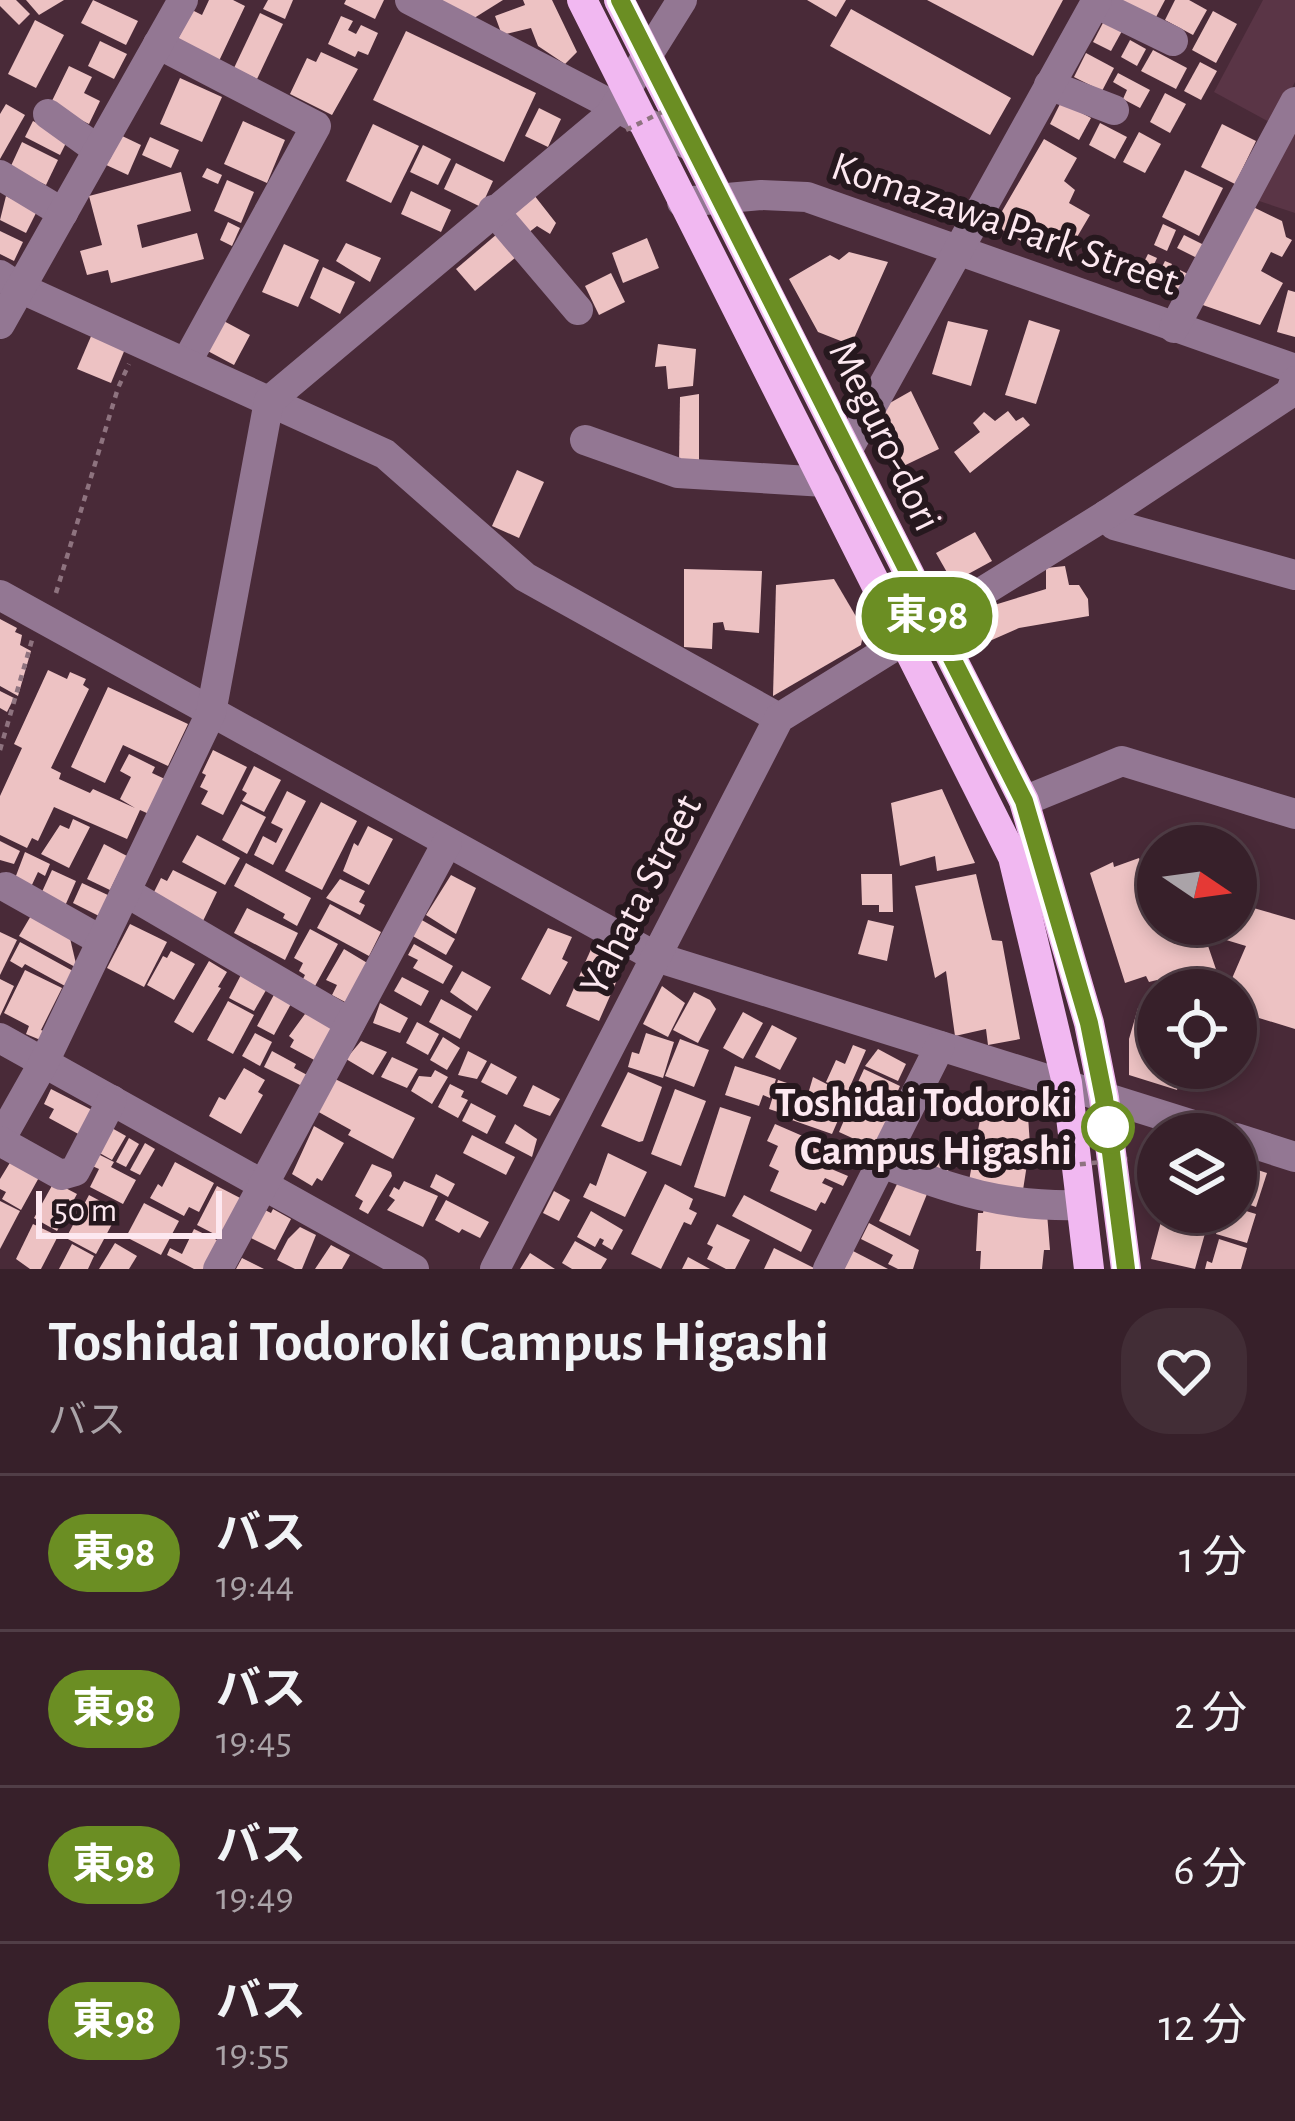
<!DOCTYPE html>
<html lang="ja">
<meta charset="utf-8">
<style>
:root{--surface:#37202a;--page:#422d36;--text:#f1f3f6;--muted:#aaa3a8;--line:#513e47}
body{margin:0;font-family:"Alegreya Sans","Noto Sans JP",sans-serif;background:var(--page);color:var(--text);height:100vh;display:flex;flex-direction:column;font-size:45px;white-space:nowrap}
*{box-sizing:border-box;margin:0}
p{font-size:39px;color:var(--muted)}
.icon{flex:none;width:66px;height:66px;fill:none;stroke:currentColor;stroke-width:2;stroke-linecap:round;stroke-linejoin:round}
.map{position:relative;height:1269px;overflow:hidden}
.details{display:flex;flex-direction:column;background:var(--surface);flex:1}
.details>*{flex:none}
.badge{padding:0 24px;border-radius:39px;font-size:42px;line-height:78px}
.needle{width:78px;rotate:103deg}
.fabs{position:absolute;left:1137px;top:825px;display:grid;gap:24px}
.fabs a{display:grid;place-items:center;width:120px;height:120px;border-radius:50%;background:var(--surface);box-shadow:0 6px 18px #0003,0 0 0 3px var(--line);font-size:60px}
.scale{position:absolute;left:36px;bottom:30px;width:186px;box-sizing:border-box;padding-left:12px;border:6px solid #fde8f0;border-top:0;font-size:33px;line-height:42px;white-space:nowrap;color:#fde8f0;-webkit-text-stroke:9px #26181e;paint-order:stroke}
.map>.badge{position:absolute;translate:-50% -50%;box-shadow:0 0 0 6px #fff}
.round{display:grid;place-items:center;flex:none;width:126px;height:126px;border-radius:48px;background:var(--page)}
.headline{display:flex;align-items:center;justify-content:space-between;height:204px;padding:0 48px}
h1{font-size:57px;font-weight:600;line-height:90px}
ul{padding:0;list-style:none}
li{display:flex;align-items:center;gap:36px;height:156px;padding:0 48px;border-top:3px solid var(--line)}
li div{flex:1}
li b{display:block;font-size:45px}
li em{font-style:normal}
li .badge{min-width:132px;font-weight:700;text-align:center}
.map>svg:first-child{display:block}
</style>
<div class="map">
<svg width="1295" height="1269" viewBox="0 0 1295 1269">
<rect width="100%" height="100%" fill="#492a38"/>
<g fill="#5a3546">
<polygon points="1263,0 1295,0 1295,82 1273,124 1214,92"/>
<polygon points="1295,125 1295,213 1256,200"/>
</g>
<g fill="#edc2c3">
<polygon points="0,0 16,0 30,14 19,25 0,6"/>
<polygon points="26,0 64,0 39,15"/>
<polygon points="93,0 138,21 126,45 81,23"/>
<polygon points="209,0 233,0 245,6 219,61 177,41 192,10 202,15"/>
<polygon points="268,0 293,0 285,19 263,9"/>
<polygon points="346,0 384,0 375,19 344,4"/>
<polygon points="441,0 503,0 471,20"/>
<polygon points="523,0 552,0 577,52 565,64 538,46 531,28 502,35 495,16 525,5"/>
<polygon points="807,0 846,0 836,17"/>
<polygon points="927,0 1063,0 1033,56"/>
<polygon points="1120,0 1165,0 1155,19"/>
<polygon points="1175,0 1189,0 1207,10 1193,35 1165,20"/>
<polygon points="851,9 1011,98 990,135 830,46"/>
<polygon points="1213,11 1237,24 1216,63 1192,50"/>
<polygon points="260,13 283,24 257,79 234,68"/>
<polygon points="341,16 353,21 348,30 356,34 361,25 378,33 368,55 358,51 355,57 328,44"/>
<polygon points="35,20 64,35 36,88 8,74"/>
<polygon points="1104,21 1122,31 1111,51 1093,42"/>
<polygon points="406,31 536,93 504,162 373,100"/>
<polygon points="1130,40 1146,49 1137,66 1121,57"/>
<polygon points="100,41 127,54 114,79 88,66"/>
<polygon points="1153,50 1187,68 1176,89 1141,71"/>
<polygon points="321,52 358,69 332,115 290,94 307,58 316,62"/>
<polygon points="1086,53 1114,68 1102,91 1074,77"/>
<polygon points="1200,62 1217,71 1201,100 1184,91"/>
<polygon points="69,66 92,77 84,93 100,101 89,124 50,105"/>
<polygon points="1118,73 1150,90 1140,108 1123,99 1127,90 1113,82"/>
<polygon points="180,78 222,97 202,142 160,124"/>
<polygon points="1165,93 1186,104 1170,133 1150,122"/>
<polygon points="1061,102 1091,118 1079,140 1050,124"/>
<polygon points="6,104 25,115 0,159 0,114"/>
<polygon points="539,108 561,119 548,147 525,136"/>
<polygon points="33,121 68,139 60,155 25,137"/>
<polygon points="243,121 285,140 267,183 224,164"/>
<polygon points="1100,123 1127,137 1115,159 1089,145"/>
<polygon points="373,124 419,146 391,203 346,181"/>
<polygon points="1222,124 1256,141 1235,184 1201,167"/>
<polygon points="1139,132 1161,144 1145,173 1123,162"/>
<polygon points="118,134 141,145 128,175 104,164"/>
<polygon points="150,137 179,150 171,168 142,155"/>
<polygon points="1044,139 1077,158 1064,181 1075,190 1069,203 1090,215 1070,249 1053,251 1026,244 994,225"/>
<polygon points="22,142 58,160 46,185 10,168"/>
<polygon points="423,145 451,159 438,185 410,172"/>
<polygon points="456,163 493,181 481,207 444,189"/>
<polygon points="207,168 222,175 218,184 202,177"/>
<polygon points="1185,170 1223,188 1199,236 1162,217"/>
<polygon points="181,172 191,211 137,225 142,248 197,233 204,259 111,283 108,270 87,275 80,251 102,245 89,196"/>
<polygon points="227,180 254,192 241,223 214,211"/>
<polygon points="411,191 451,210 441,232 401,214"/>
<polygon points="534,195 556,223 550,234 537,226 528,233 512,212"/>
<polygon points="6,196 37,211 26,233 0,220"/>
<polygon points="1249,205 1282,221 1286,237 1292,240 1282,257 1271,252 1261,271 1283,283 1260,325 1197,303"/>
<polygon points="228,222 240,228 232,246 220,240"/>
<polygon points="1163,224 1176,230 1167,251 1154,245"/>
<polygon points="0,231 23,242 14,261 0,254"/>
<polygon points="497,234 516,257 475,291 456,269"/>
<polygon points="1184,235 1204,245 1197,258 1177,248"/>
<polygon points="647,238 659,268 623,283 612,253"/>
<polygon points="346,243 381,258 370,282 336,261"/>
<polygon points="284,244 319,260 298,307 262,292"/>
<polygon points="849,252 888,262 851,345 818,332 789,279 830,255 839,260"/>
<polygon points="1148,254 1157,258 1150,273 1141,268"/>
<polygon points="1165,261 1172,264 1161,285 1155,281"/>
<polygon points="323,267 355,282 340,314 310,298"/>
<polygon points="1178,269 1190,275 1180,296 1168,290"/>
<polygon points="611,273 625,302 599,315 585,286"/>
<polygon points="1288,290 1295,292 1295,337 1277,332"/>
<polygon points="220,319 250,335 234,365 204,349"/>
<polygon points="1029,320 1060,330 1036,404 1005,395"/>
<polygon points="948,321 988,330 971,386 932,374"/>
<polygon points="92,334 125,349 111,383 77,369"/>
<polygon points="658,344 696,349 693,386 668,389 666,366 655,367"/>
<polygon points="911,391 939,449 893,471 872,431 886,423 881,408"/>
<polygon points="699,394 699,464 679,464 680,397"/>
<polygon points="1008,411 1016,421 1023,417 1030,425 970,473 954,452 980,432 973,423 984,412 995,421"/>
<polygon points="517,470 544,482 519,538 492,526"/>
<polygon points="975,532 992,561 959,579 949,576 936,553"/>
<polygon points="1065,566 1069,585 1079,585 1088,599 1089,616 1019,628 985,643 974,620 991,606 1046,589 1046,568"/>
<polygon points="684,569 762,571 759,633 725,630 723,622 713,623 712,649 684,647"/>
<polygon points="834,579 864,630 861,645 773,696 776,585"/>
<polygon points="0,619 17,628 15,632 22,635 20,645 31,651 18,696 0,686"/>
<polygon points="48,670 67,679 70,672 86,679 83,685 89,689 51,768 61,773 59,779 90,793 93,789 135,808 120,799 131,777 120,771 129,754 155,767 152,773 167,780 149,814 140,810 127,839 54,807 38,841 32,838 27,848 0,835 0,796 22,748 14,744"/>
<polygon points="108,687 188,724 168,766 123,745 105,783 71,767"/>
<polygon points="0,691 14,698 7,712 0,708"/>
<polygon points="213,750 247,767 223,815 201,804 208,791 200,787 206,775 202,773"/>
<polygon points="254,766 281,780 264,812 242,801 247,793 242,790"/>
<polygon points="942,789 975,863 937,871 935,856 900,866 891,803"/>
<polygon points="287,791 306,801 273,865 254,855 263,836 276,843 283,829 271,823"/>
<polygon points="321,802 357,821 322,890 285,871"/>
<polygon points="241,804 266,817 247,854 222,840"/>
<polygon points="73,819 90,827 69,868 41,854 60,825 69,829"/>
<polygon points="368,826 393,839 369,885 343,871 354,843 358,846"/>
<polygon points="197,835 240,858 225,885 182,862"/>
<polygon points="0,841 20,851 14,864 0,860"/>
<polygon points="104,844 127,856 110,890 87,879"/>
<polygon points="25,852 50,864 45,876 38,872 30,889 14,881"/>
<polygon points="1139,858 1150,891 1158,889 1158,924 1201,924 1203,928 1207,924 1236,924 1236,903 1295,920 1295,1029 1236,1011 1236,990 1227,990 1246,946 1213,936 1206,940 1219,978 1183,990 1160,990 1157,980 1149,982 1146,976 1125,983 1090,873 1113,862 1114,867"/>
<polygon points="246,863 311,898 297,926 283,918 285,914 234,886"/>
<polygon points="52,870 76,881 65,906 41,894"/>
<polygon points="173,870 217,892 203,921 152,896 161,878 167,881"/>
<polygon points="861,874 892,874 893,912 879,912 879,905 862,905"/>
<polygon points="976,874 992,940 1002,941 1020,1039 988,1045 986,1029 955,1036 946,971 935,978 915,886"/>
<polygon points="451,875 476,888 456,934 426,915"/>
<polygon points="340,879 365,891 359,902 365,905 360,915 326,898"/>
<polygon points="82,883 110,896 101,917 73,903"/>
<polygon points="330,904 381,932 369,956 317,928"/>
<polygon points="247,908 298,933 285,960 234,933"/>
<polygon points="32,914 69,934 77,968 19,936"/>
<polygon points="420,919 455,939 446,955 411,935"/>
<polygon points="868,920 894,926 887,961 858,954"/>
<polygon points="130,924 167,942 144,987 107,968"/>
<polygon points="548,928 572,937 562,959 568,962 550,995 521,979"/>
<polygon points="310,929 338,944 315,986 303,979 305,975 299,971 303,963 294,958"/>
<polygon points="0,932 17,940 0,975"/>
<polygon points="20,942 73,971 65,986 25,964 22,968 10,961"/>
<polygon points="414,944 453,966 443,984 413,968 418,960 408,955"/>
<polygon points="592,947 625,962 599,1021 566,1006"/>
<polygon points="344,949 369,964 349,1004 332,995 337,985 326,980"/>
<polygon points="171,951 195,964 174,1000 147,985 163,956 167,958"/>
<polygon points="209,961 227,972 218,987 221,988 193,1033 174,1022"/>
<polygon points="25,970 62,988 41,1030 46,1032 44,1037 38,1039 26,1034 29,1026 4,1013"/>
<polygon points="243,971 269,985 254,1011 229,998"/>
<polygon points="462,971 491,987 477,1011 450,992"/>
<polygon points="402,977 429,991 421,1006 394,991"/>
<polygon points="0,979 14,986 0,1016"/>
<polygon points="662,986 685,1003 668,1037 643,1024"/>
<polygon points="276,991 292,1002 274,1035 257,1026"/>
<polygon points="694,992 710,1000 716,1009 698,1043 673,1030"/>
<polygon points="441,999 472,1016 460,1039 429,1022"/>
<polygon points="228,1001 254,1015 233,1054 207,1040"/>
<polygon points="380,1003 408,1018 400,1033 373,1023"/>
<polygon points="1138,1008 1158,1014 1158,1068 1183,1068 1177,1090 1129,1075 1129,1039"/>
<polygon points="743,1012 763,1023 743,1059 723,1048"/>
<polygon points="305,1014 335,1026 318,1062 290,1047 294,1040 289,1036"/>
<polygon points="417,1022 439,1034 428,1055 406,1043"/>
<polygon points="772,1025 797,1038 780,1070 755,1057"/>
<polygon points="255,1033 272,1042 260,1066 242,1056"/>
<polygon points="646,1033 674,1042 663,1078 628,1067 632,1052 639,1054"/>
<polygon points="443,1037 460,1048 447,1070 430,1060"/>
<polygon points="680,1039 709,1050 694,1087 665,1076"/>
<polygon points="361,1041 387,1052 373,1075 346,1059"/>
<polygon points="853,1045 866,1050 848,1091 826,1082 836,1060 845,1064"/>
<polygon points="878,1049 906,1064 898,1081 865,1066"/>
<polygon points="272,1051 296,1064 294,1068 311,1077 306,1088 264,1067"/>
<polygon points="468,1051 487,1061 477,1079 458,1075"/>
<polygon points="392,1057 418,1069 407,1088 381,1077"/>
<polygon points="491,1063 517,1077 507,1095 481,1082"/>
<polygon points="735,1066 776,1079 770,1098 763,1095 759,1106 725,1095"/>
<polygon points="244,1068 265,1080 258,1092 263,1095 241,1134 209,1116 219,1097 225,1100"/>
<polygon points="864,1069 900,1086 897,1093 885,1088 879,1103 854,1091"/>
<polygon points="435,1070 448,1077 432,1104 411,1091 419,1076 431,1077"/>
<polygon points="628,1072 662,1087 643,1141 639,1142 601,1126"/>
<polygon points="813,1077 848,1095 840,1115 806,1101"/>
<polygon points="333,1078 415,1118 393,1159 348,1135 351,1130 315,1110"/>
<polygon points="778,1080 793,1085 784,1114 769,1109"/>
<polygon points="450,1084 464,1091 461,1097 468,1100 458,1118 438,1107"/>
<polygon points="533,1085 560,1099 550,1116 523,1106"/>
<polygon points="51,1089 94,1111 82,1136 49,1118 54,1109 44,1104"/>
<polygon points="675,1089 706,1101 681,1166 651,1154"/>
<polygon points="854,1097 890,1112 874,1148 839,1132"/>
<polygon points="984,1097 1027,1102 1030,1145 1023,1190 969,1181"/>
<polygon points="796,1101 839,1118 832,1134 789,1119"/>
<polygon points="471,1103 496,1116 487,1134 462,1121"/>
<polygon points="720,1107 751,1117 725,1197 694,1187"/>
<polygon points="515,1124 537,1139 532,1157 505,1143"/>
<polygon points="775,1124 821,1144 821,1158 831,1163 829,1168 848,1176 843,1186 825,1178 822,1183 833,1188 825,1204 821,1202 816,1211 770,1191 779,1171 769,1166 778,1146 767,1141"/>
<polygon points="314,1126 344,1143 322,1181 317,1178 312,1186 292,1174"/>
<polygon points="110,1127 126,1136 112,1160 96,1151"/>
<polygon points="472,1135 515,1157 506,1175 463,1153"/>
<polygon points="129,1138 139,1144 126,1167 116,1162"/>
<polygon points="145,1143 155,1149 140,1175 130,1170"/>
<polygon points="911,1144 952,1161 946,1176 905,1160"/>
<polygon points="96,1153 114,1162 111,1167 136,1180 123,1204 90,1187 99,1169 90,1165"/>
<polygon points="608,1153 647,1172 625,1217 583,1197 590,1183 596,1186"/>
<polygon points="14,1156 42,1172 21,1210 2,1199 6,1192 0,1189 0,1179"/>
<polygon points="175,1162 214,1183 199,1212 189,1207 184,1216 150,1198 158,1184 162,1187"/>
<polygon points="1236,1163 1267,1173 1256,1207 1236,1200"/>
<polygon points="372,1164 391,1172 392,1176 368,1214 359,1209 363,1201 355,1196"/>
<polygon points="436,1174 455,1184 448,1197 430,1187"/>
<polygon points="899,1180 927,1194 910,1236 879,1221"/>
<polygon points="404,1181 438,1196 423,1227 387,1210 395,1200 389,1196 394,1187 399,1190"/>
<polygon points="54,1182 77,1194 57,1231 34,1218"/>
<polygon points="665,1184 693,1199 689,1209 697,1213 691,1225 684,1222 661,1269 631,1254"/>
<polygon points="217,1186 246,1201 222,1238 197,1225"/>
<polygon points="554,1191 570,1200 559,1221 543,1213"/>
<polygon points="89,1195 119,1211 96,1254 66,1238"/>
<polygon points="744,1195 812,1230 801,1252 732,1216"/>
<polygon points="446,1200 489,1222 480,1238 462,1229 459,1233 435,1220"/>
<polygon points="0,1201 20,1211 0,1249"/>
<polygon points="144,1203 179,1221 161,1255 126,1237"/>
<polygon points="984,1208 1047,1213 1050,1250 1044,1250 1042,1269 980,1269 981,1251 976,1251 978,1213 983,1213"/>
<polygon points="1236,1208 1256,1214 1247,1243 1216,1234 1222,1212 1236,1212"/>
<polygon points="273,1209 291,1219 275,1250 251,1238 265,1210 271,1213"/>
<polygon points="591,1211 623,1230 612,1250 602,1244 604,1240 600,1238 595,1247 577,1237"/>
<polygon points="1184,1212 1211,1212 1195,1269 1151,1259 1162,1218 1181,1223"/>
<polygon points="869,1223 919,1250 913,1269 898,1269 888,1264 893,1255 861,1239"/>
<polygon points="33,1224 58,1236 41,1269 30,1269 16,1259"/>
<polygon points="717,1224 750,1240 735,1269 726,1269 707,1259 713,1247 707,1244"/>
<polygon points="300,1227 316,1235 302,1269 295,1269 277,1260 288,1239"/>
<polygon points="194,1229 221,1242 208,1269 194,1269 167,1255 170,1248 182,1254"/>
<polygon points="1219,1239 1247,1248 1241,1269 1205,1269 1207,1261 1212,1263"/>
<polygon points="575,1241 607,1259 601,1269 572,1269 562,1263"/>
<polygon points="115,1243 137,1256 129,1269 99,1269"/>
<polygon points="72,1244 94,1256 88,1269 59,1269"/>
<polygon points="331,1245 350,1255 342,1269 315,1269"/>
<polygon points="774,1248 816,1269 764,1269"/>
<polygon points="853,1251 888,1269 844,1269"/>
<polygon points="530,1253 555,1269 520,1269"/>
<polygon points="688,1257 710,1269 682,1269"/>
<polygon points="242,1258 264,1269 236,1269"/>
</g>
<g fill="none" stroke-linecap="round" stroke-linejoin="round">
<g stroke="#8e737f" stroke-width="4.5" stroke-dasharray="6 6" stroke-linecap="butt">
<polyline points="56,593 118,388 129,364"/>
<polyline points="0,750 32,640"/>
</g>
<g stroke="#937793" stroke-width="30">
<polyline points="410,0 691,146"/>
<polyline points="1095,3 1173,41"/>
<polyline points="158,44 316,126 186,363"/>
<polyline points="1049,85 1114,110"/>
<polyline points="48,114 98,150"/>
<polyline points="0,175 63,213"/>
<polyline points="682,202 761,195 807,197 1295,369"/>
<polyline points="493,210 578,310"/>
<polyline points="0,275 20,288 385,454 525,577 779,718"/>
<polyline points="0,324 183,0"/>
<polyline points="1174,328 1295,102"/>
<polyline points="585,440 678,473 825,482"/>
<polyline points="847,451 1097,0"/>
<polyline points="1106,515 1114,525 1295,575"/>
<polyline points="0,595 656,957 1222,1134"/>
<polyline points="1024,801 1122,761 1295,814"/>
<polyline points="6,887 102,941"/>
<polyline points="126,892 350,1023"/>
<polyline points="0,1038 414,1269"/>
<polyline points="1236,1138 1295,1157"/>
<polyline points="0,1140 44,1062 211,713 269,401 610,115 682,0"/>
<polyline points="0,1141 61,1175 75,1171 112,1100"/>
<path d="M 881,1163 C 955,1190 1000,1207 1080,1205"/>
<polyline points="218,1269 447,843"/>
<polyline points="495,1269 779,718 1106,515 1290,393 1295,381"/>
<polyline points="828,1269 940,1046"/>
</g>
<g stroke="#f1b8f1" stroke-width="30">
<polyline points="582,0 1013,857 1067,1083 1089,1269"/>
<polyline points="619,0 1024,801 1089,1023 1104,1098 1126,1269"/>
</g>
<g stroke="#8e737f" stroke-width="4.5" stroke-dasharray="6 6" stroke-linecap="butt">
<polyline points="626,130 690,98"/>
<polyline points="1056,1167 1128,1159"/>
</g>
</g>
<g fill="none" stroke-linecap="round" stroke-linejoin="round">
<defs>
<polyline id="line" points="620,0 1024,801 1089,1023 1104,1098 1126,1269"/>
</defs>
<use href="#line" stroke="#fff" stroke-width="27"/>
<use href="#line" stroke="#6b8e23" stroke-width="18"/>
</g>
<circle fill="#fff" stroke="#6b8e23" stroke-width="6" cx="1108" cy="1127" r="24"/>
<g text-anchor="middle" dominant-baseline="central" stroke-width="12" stroke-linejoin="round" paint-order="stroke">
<g font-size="42" fill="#fde8f0" stroke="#26181e">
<text transform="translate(1005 224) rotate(19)">Komazawa Park Street</text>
<text transform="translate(885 436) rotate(64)">Meguro-dori</text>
<text transform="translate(641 895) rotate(-63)">Yahata Street</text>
</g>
<g font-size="42" font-weight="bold" fill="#fde8f0" stroke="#26181e" text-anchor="end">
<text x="1072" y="1103">Toshidai Todoroki<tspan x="1072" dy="48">Campus Higashi</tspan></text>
</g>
</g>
</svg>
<div class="fabs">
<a><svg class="needle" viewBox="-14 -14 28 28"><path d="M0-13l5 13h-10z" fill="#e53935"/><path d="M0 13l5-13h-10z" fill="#aaa3a8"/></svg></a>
<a><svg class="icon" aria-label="locate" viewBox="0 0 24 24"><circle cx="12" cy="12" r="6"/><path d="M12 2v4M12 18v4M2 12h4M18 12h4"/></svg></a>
<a><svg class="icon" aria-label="layers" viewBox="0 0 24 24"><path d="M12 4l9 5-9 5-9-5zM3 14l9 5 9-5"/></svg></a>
</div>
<div class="scale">50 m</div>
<b class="badge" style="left:927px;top:616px;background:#6b8e23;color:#fff">東98</b>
</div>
<section class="details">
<div class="headline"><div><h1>Toshidai Todoroki Campus Higashi</h1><p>バス</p></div><a class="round"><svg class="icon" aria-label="heart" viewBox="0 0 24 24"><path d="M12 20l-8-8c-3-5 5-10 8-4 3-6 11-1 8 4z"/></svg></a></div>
<ul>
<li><span class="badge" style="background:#6b8e23;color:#fff">東98</span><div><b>バス</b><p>19:44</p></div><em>1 分</em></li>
<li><span class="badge" style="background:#6b8e23;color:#fff">東98</span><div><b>バス</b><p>19:45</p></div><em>2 分</em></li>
<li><span class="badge" style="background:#6b8e23;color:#fff">東98</span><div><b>バス</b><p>19:49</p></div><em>6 分</em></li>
<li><span class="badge" style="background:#6b8e23;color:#fff">東98</span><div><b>バス</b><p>19:55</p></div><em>12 分</em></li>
</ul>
</section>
